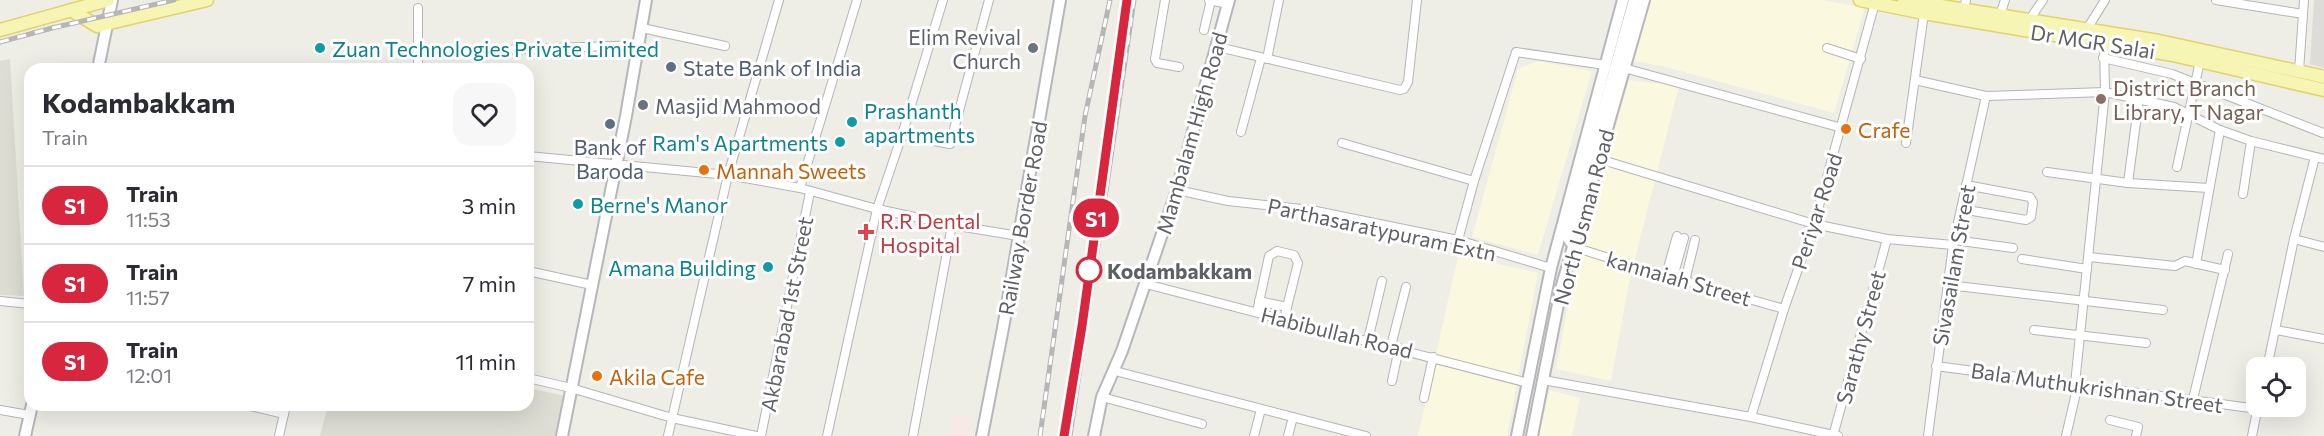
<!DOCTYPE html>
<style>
:root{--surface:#fff;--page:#f7f7f7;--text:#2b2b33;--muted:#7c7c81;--line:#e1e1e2}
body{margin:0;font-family:Commissioner,sans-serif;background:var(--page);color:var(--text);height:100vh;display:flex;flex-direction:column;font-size:22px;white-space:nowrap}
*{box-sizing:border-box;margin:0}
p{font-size:20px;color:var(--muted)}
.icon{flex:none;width:33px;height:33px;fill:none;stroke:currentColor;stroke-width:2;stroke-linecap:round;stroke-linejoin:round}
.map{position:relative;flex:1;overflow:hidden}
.side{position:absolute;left:24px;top:63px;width:510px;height:348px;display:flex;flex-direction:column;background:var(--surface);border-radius:18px;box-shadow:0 6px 24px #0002}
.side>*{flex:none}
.badge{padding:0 12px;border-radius:20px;font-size:21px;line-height:39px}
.buttons{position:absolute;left:2246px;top:357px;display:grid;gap:12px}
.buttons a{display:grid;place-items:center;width:60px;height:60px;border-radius:12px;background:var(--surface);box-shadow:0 6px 24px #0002;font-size:30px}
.map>.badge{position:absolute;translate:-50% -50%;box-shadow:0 0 0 3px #fff}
.round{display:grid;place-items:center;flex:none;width:63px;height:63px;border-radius:18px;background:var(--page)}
.headline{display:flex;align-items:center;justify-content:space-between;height:102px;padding:0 18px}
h1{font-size:28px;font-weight:700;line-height:45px}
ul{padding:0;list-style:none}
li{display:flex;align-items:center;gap:18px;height:78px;padding:0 18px;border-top:2px solid var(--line)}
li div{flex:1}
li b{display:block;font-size:22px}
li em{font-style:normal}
li .badge{min-width:66px;font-weight:700;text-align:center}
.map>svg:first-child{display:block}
</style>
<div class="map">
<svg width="2324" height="436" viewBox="0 0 2324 436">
<rect width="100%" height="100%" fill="#eeede6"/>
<g fill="#faf8df">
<polygon points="1650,0 1822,0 1865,8 1834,113 1662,66 1632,61"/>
<polygon points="1538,61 1592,71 1538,255 1472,237 1518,69"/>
<polygon points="1629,80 1679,86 1629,283 1611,381 1556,369 1575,268"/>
<polygon points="1458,255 1538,273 1507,436 1418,436"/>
<polygon points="1549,390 1580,398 1572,436 1539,436"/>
</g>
<polygon fill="#dddcd8" points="2314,0 2324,0 2324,68 2310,64"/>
<g fill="#deddd4">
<polygon points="10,59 24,296 0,295 0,61"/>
<polygon points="528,388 565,396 555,436 320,436 328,405 528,405"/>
</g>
<polygon fill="#f9e9e4" points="953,415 972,418 969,436 950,436"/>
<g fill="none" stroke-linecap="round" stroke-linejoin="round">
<defs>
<g id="street">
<polyline points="1165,0 1155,59 1157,63 1179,67"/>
<polyline points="1209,0 1228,4"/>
<polyline points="2216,0 2303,14"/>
<polyline points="1964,9 1966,0"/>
<polyline points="2000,15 2005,0"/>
<polyline points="2029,20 2043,0"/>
<polyline points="642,28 725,46"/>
<polyline points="2087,29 2105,0"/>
<polyline points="1204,30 1211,0"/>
<polyline points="1218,47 1400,90 1404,89 1408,82 1417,0"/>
<polyline points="1827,48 1861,59"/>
<polyline points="418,53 639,45"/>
<polyline points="2103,58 2172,74 2323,133"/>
<polyline points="1267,59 1279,0"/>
<polyline points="1624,68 1842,128"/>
<polyline points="418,69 418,8"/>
<polyline points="2299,71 2304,0"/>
<polyline points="1915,80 1986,96 2105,92 2174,107 2220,130 2251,141 2324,159"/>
<polyline points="1241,132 1261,58"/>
<polyline points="902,135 950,144 989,0"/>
<polyline points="1342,143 1474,181"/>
<polyline points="1906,143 1924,13"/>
<polyline points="528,156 728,175 800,188 877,209 952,225 1019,236"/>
<polyline points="1599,159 1814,224 1887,239 1953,245"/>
<polyline points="2177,167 2200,61"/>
<polyline points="2047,172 2128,183 2209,188"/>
<polyline points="2128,183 2139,99"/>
<polyline points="800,188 857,0"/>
<polyline points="1177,190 1228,201 1311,210 1458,240 1551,268"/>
<polyline points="2243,194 2251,141"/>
<polyline points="1961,209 2026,220 2031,217 2033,202 2030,197 1966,185"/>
<polyline points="2294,239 2324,247"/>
<polyline points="1458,240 1474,181 1516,52 1605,65"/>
<polyline points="1954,240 2013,248"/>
<polyline points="1574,247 1637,267 1784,309"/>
<polyline points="2089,257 2175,266 2185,261 2225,270"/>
<polyline points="2022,259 2087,269"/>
<polyline points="2196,264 2220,130"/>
<polyline points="528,271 592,285"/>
<polyline points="1666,275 1677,236"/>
<polyline points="1673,277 1684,238"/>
<polyline points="1685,281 1695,240"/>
<polyline points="1146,284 1528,383"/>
<polyline points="1948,285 2163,310"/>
<polyline points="0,301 30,304"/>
<polyline points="1259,301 1287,307"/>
<polyline points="1257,312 1269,256 1277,251 1294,255 1298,263 1284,319"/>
<polyline points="2034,330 2146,343"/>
<polyline points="2276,330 2324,339"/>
<polyline points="1368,340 1382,281"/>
<polyline points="1391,346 1406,287"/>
<polyline points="1936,366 2258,409"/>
<polyline points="2267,368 2294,239 2315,157"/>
<polyline points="1115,371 1366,436"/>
<polyline points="528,378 571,388 672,418 756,436"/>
<polyline points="1543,380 1751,417 1838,436"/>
<polyline points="1392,381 1399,348"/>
<polyline points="2075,384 2105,92 2104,42"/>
<polyline points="1102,397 1202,424"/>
<polyline points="1424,398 1433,357"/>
<polyline points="2193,399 2228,254"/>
<polyline points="246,405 284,414"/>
<polyline points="0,410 29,415"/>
<polyline points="1751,417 1784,309 1814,224 1875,3"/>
<polyline points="2110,420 2138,427 2136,436"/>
<polyline points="279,436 286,405"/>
<polyline points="668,436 728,175 779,0"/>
<polyline points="761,436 810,192"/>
<polyline points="827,436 877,209 902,135 943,0"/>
<polyline points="913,436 952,225"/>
<polyline points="1254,436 1261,409"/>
<polyline points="1288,436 1293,417"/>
<polyline points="1833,436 1887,239"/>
<polyline points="1928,436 1953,245 1986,96"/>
<polyline points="2066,436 2076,393"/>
<polyline points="2252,436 2258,406"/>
</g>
<g id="secondary">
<polyline points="98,69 112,0"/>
<polyline points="1574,247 1568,238 1634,0"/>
<polyline points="25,436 32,405"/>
<polyline points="562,436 626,116 646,0"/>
<polyline points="982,436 1003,328 1060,0"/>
<polyline points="1094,436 1102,397 1122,351 1177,190 1229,0"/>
<polyline points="1517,436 1551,268 1623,0"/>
<polyline points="1532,436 1561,289 1644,0"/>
</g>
<g id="primary">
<polyline points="1860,0 1924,13 2173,55 2324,90"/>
<polyline points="1904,0 2159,41 2324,77"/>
<polyline points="71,10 97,26 207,0"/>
<polyline points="0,30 108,0"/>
</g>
</defs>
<use href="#street" stroke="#b3b5b9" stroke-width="10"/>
<use href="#secondary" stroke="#b5b7bb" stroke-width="14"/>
<use href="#primary" stroke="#e2d36b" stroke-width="15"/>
<use href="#street" stroke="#fff" stroke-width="8"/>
<use href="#secondary" stroke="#fff" stroke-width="10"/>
<use href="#primary" stroke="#f6f5b3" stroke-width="12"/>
<defs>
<g id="rail">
<polyline points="0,42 52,28 174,0"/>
<polyline points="1040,436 1085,116 1110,0"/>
<polyline points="1070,436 1134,0"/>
</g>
</defs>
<use href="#rail" stroke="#b5b6b6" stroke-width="5"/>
<use href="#rail" stroke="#fff" stroke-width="3" stroke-dasharray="9" stroke-linecap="butt"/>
</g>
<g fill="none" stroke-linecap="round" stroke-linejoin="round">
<defs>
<polyline id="line" points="1064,436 1082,326 1127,0"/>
</defs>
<use href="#line" stroke="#fff" stroke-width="14"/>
<use href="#line" stroke="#d7263d" stroke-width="9"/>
</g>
<g fill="#0f9aa8" stroke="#fff" stroke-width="2">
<circle cx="320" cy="48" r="6"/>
<circle cx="852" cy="122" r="6"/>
<circle cx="840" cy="142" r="6"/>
<circle cx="578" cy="204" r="6"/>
<circle cx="768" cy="267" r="6"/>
</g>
<g fill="#6b7280" stroke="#fff" stroke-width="2">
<circle cx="1033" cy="48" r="6"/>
<circle cx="643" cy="105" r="6"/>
</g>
<g fill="#5c6f8a" stroke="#fff" stroke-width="2">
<circle cx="671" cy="67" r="6"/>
<circle cx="610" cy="124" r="6"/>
</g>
<circle fill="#8d6e63" stroke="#fff" stroke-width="2" cx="2101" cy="99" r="6"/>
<g fill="#e8710a" stroke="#fff" stroke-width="2">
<circle cx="1846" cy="129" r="6"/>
<circle cx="704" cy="170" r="6"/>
<circle cx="597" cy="376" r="6"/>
</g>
<path fill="#e0444e" stroke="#fff" stroke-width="2" d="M863 223h6v6h6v6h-6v6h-6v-6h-6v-6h6z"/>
<circle fill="#fff" stroke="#d7263d" stroke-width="3" cx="1089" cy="270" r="12"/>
<g text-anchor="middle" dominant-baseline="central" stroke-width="6" stroke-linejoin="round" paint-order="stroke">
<g font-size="21" fill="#5b616d" stroke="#fff" text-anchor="end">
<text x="1021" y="36">Elim Revival<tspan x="1021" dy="24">Church</tspan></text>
<text x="655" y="105" text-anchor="start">Masjid Mahmood</text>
</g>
<g font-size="21" fill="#5e6064" stroke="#fff">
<text transform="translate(2093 41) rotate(9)">Dr MGR Salai</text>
<text transform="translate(1191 133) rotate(-74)">Mambalam High Road</text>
<text transform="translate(1816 211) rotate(-72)">Periyar Road</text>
<text transform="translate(1583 217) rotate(-75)">North Usman Road</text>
<text transform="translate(1022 218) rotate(-80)">Railway Border Road</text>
<text transform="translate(1382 229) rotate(12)">Parthasaratypuram Extn</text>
<text transform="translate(1953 265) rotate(-80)">Sivasailam Street</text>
<text transform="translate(1679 278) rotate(16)">kannaiah Street</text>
<text transform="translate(786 314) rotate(-79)">Akbarabad 1st Street</text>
<text transform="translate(1337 332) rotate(14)">Habibullah Road</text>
<text transform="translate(1860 337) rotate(-75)">Sarathy Street</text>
<text transform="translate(2097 387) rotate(8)">Bala Muthukrishnan Street</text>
</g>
<g font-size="21" fill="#0d838f" stroke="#fff" text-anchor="start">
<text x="332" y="48">Zuan Technologies Private Limited</text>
<text x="864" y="110">Prashanth<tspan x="864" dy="24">apartments</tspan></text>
<text x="828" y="142" text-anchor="end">Ram's Apartments</text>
<text x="590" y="204">Berne's Manor</text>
<text x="756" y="267" text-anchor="end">Amana Building</text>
</g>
<g font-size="21" fill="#4e5e75" stroke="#fff" text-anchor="start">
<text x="683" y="67">State Bank of India</text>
<text x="610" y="146" text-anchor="middle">Bank of<tspan x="610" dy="24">Baroda</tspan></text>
</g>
<g font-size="21" fill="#785e54" stroke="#fff" text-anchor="start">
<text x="2113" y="87">District Branch<tspan x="2113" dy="24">Library, T Nagar</tspan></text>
</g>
<g font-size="21" fill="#c56008" stroke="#fff" text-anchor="start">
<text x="1858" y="129">Crafe</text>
<text x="716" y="170">Mannah Sweets</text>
<text x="609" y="376">Akila Cafe</text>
</g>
<g font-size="21" fill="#be3a42" stroke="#fff" text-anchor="start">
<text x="880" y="220">R.R Dental<tspan x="880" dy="24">Hospital</tspan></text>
</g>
<g font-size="21" font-weight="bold" fill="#5e6064" stroke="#fff" text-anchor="start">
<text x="1107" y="270">Kodambakkam</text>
</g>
</g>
</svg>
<div class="buttons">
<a><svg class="icon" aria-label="locate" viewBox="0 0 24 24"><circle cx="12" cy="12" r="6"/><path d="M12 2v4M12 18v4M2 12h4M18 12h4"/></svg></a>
</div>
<b class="badge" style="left:1096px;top:218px;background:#d7263d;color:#fff">S1</b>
<section class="side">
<div class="headline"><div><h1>Kodambakkam</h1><p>Train</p></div><a class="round"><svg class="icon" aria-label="heart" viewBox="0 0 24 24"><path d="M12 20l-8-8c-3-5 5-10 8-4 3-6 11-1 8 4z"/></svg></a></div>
<ul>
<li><span class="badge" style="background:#d7263d;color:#fff">S1</span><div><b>Train</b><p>11:53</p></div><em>3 min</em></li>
<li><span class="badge" style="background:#d7263d;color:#fff">S1</span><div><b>Train</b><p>11:57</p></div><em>7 min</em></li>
<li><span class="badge" style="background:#d7263d;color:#fff">S1</span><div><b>Train</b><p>12:01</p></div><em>11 min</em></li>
</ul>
</section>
</div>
